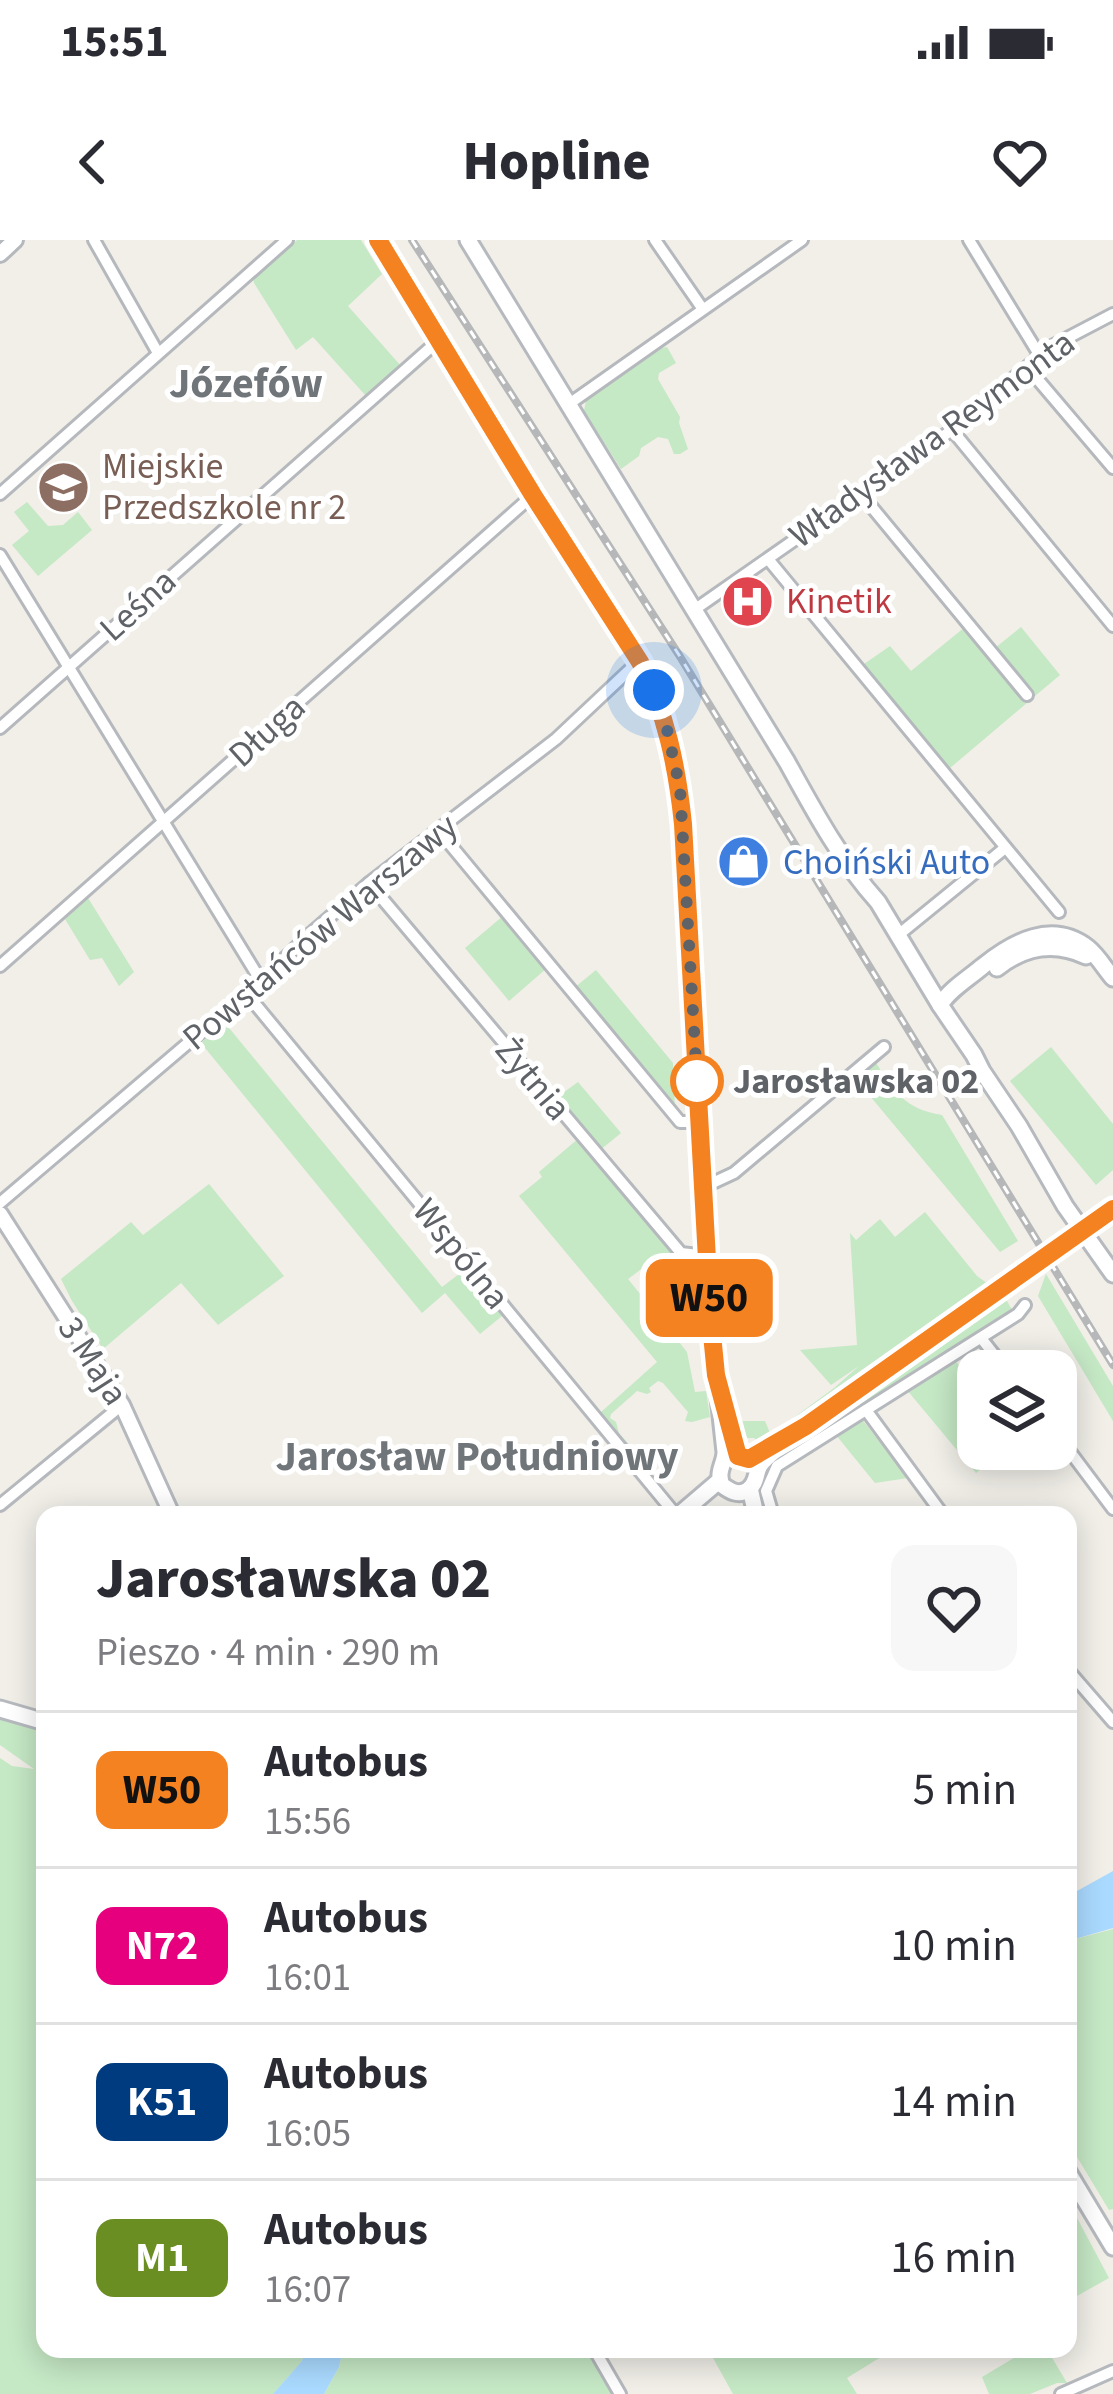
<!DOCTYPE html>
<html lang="pl">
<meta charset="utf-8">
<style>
:root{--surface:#fff;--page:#f7f7f7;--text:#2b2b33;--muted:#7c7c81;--line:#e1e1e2}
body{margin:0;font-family:"Source Sans 3",sans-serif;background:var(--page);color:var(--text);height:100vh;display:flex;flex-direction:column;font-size:45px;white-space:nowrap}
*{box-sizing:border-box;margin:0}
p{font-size:39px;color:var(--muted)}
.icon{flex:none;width:66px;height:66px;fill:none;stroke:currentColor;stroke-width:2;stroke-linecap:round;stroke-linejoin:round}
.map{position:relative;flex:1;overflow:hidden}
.side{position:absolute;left:36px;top:1266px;width:1041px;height:852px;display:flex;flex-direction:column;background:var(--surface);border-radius:24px;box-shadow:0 6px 30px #0003}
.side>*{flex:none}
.badge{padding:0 24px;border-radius:18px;font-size:42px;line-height:78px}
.tools{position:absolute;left:957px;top:1110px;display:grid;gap:24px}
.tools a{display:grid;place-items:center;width:120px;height:120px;border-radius:24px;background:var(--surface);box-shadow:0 6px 30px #0003;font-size:60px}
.you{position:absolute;width:60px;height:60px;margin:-30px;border:9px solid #fff;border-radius:50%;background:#1a73e8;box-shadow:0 0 0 18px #1a73e833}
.map>.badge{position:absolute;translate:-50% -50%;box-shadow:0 0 0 6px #fff}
.round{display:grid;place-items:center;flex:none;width:126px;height:126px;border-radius:24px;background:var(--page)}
.headline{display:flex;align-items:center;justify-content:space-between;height:204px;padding:0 60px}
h1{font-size:57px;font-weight:800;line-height:90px}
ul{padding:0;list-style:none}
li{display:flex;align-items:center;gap:36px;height:156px;padding:0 60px;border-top:3px solid var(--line)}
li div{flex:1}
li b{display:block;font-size:45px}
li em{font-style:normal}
li .badge{min-width:132px;font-weight:700;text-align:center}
.status{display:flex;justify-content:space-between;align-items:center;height:84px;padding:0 60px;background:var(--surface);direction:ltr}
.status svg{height:33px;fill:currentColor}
header{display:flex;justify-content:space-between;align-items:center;height:156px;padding:0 60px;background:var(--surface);font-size:54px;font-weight:800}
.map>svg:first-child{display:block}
</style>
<div class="status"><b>15:51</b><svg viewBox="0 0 49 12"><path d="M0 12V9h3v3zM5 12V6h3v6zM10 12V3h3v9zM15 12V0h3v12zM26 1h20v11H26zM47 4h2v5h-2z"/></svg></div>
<header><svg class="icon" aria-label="back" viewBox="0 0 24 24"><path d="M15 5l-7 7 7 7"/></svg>Hopline<svg class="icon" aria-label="heart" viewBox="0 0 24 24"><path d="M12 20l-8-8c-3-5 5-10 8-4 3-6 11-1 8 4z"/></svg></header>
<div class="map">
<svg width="1113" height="2154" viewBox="0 0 1113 2154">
<rect width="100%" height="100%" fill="#f1efe8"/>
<g fill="#c5e8c5">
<polygon points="297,0 361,0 382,34 348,66 401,126 366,156 313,97 296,110 254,43 253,39"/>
<polygon points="667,107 676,123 659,133 658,139 680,177 679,183 688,209 680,214 674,214 668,199 658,197 641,208 639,216 621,229 584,171 586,160 662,108"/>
<polygon points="27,262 48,286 63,285 78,272 92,290 38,336 12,305 29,291 14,272"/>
<polygon points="965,387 1028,462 950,528 864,424 890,406 911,431"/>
<polygon points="1021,387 1060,435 1035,456 995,408"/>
<polygon points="88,658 134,732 119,746 102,718 90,720 65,679"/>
<polygon points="503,676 547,728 509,761 465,708"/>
<polygon points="596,730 673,823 675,870 574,748"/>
<polygon points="225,783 442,1047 467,1028 504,1074 502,1076 480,1094 445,1053 422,1073 201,803"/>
<polygon points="1051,807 1113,884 1113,930 1096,945 1010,841"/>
<path d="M 875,821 C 894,852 905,869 942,875 L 1018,1001 L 1000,1012 L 855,838 Z"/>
<polygon points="578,842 621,893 599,911 556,858"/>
<polygon points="579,898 682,1022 685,1063 652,1021 628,1039 687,1112 695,1152 706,1151 710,1177 692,1182 685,1181 688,1172 663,1143 658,1141 649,1148 651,1152 647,1154 637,1151 611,1174 610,1178 616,1182 619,1193 651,1230 651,1236 600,1173 657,1122 519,956 542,937 539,932"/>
<polygon points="209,944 284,1036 218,1085 181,1043 103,1109 72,1061 61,1039 131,982 143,995"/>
<polygon points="925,972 977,1036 991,1046 763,1206 754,1198 746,1198 742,1181 765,1181 770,1193 773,1193 834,1148 859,1126 831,1145 800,1110 857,1105 850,993 856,1000 880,979 895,997"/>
<polygon points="1046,1034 1113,1146 1113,1181 1038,1056"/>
<polygon points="1004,1056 1014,1073 774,1220 793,1204"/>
<polygon points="954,1119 978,1149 978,1209 1005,1209 976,1233 907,1150"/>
<polygon points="861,1178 908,1238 875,1243 836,1195"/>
<polygon points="0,1477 45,1489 45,2109 308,2109 301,2122 273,2154 0,2154 0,1518 12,1526 34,1529 0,1505"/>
<polygon points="1113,1689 1113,1969 1109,1970 1068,1902 1068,1701"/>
<polygon points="1068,1961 1109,2038 1068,2061"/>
<polygon points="343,2109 591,2109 617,2154 324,2154 339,2127"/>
<polygon points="708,2109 887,2109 889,2112 847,2138 857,2154 733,2154"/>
<polygon points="1029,2109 1047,2109 1067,2143 1057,2143 1030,2154 989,2154 982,2137"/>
</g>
<g fill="#aadaff">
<polygon points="1113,1631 1113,1688 1068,1701 1068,1656"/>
<polygon points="308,2109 343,2109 339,2127 324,2154 273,2154 301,2122"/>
</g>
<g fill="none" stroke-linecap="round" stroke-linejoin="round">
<defs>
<g id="minor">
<polyline points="94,0 158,113"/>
<polyline points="655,0 702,68"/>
<polyline points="969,0 1040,116"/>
<polyline points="1028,128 1113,228"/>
<polyline points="569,164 802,0"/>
<polyline points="952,190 1113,386"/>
<polyline points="0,254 287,0"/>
<polyline points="861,254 1027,455"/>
<polyline points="0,315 261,741"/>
<polyline points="768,319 1059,672"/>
<polyline points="694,370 952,190 1052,106 1113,74"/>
<polyline points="0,488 439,100"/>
<polyline points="439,591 680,882 700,882"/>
<polyline points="369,643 681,1013 707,1016"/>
<polyline points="897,696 1005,608"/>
<polyline points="0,726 533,255"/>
<polyline points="246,753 676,1275"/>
<polyline points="704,947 734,933 884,807"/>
<polyline points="0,963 261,741 310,694 369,643 556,499 639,421"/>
<polyline points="981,1098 1007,1131"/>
<polyline points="866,1170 943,1275"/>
<polyline points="1056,1193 1113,1269"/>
<polyline points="0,1265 122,1165"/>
<polyline points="773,1275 766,1251 777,1226 1018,1074 1025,1065"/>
<polyline points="1068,1430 1113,1482"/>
<polyline points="594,2109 620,2154"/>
<polyline points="1061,2154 1113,2131"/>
</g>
<g id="tertiary">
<polyline points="0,14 15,0"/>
<polyline points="0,974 122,1165 172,1275"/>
</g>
<g id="secondary">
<path d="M 378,0 L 533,255 L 639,421 L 654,450 L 666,485 L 676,528 L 683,584 L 710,1074 L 725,1212 C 725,1224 716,1231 722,1245 C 730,1251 738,1256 748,1250 C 758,1243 755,1232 761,1224 C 773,1210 792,1198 806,1186"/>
<path d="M 468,0 L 787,522 C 814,571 841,621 878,662 L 940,765 L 974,815 L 982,831 L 1019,886 L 1065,966 L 1113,1034"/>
<path d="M 997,728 C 1025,706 1054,701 1086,716"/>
<path d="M 940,765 C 950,749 969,738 983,726 C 1013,702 1052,680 1088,708 C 1098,716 1105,729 1113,738"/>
<polyline points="1095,982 1113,969"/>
<polyline points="729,1185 738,1216"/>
<polyline points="799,1190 1003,1047"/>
<polyline points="749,1219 773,1205"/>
<polyline points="750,1248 756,1275"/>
<polyline points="679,1275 720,1240"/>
<polyline points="0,1469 45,1482"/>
<polyline points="1068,1932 1113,2007"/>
</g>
</defs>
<use href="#minor" stroke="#b5b8bc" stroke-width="16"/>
<use href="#tertiary" stroke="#b5b8bc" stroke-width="20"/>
<use href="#secondary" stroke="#b6babf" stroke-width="21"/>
<use href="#minor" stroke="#fff" stroke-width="10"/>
<use href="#tertiary" stroke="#fff" stroke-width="14"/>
<use href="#secondary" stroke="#fff" stroke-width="15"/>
<defs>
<polyline id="rail" points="412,0 679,415 1113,1125"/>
</defs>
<use href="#rail" stroke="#b6b7b8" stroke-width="8"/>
<use href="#rail" stroke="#fff" stroke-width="3" stroke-dasharray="9" stroke-linecap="butt"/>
<defs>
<polyline id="secondary-bridge" points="1003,1047 1095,982"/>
</defs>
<use href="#secondary-bridge" stroke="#b6babf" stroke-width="21" stroke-linecap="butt"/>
<use href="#secondary-bridge" stroke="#fff" stroke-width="15"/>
</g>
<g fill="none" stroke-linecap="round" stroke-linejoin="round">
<defs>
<path id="line" d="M 378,0 L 533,255 L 640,422 C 666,473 677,526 683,584 L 710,1074 L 716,1135 L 738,1216 L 749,1219 L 806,1186 L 1113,969"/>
</defs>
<use href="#line" stroke="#fff" stroke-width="27"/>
<use href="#line" stroke="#f58220" stroke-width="18"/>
<polyline stroke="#5f6368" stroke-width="12" stroke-dasharray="0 21.6" points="654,450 666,485 680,548 697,841"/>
</g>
<defs>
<symbol id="school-disc" viewBox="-11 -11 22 22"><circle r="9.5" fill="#8d6e63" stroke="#fff"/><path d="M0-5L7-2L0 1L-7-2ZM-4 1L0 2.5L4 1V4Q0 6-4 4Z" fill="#fff"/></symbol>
<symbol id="hospital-disc" viewBox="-11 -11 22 22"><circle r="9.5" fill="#e0444e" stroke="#fff"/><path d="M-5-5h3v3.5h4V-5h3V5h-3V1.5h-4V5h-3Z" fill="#fff"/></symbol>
<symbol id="shop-disc" viewBox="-11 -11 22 22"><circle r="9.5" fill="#3f7fe0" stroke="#fff"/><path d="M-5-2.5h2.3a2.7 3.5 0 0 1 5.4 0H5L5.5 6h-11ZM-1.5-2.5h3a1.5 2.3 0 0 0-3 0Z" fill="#fff"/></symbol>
</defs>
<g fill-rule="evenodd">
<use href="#school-disc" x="34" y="218" width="59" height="59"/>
<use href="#hospital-disc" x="718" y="332" width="59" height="59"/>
<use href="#shop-disc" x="714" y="592" width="59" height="59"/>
</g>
<circle fill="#fff" stroke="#f58220" stroke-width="6" cx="697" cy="841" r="24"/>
<g text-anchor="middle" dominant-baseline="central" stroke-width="10" stroke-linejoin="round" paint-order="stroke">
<g font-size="36" fill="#5f6368" stroke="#fff">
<text transform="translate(932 199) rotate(-36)">Władysława Reymonta</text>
<text transform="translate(138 365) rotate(-42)">Leśna</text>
<text transform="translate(267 491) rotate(-42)">Długa</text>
<text transform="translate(320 692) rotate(-40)">Powstańców Warszawy</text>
<text transform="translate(533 839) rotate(50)">Żytnia</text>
<text transform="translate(461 1014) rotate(51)">Wspólna</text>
<text transform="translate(93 1121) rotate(57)">3 Maja</text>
</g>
<g font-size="36" fill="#785e54" stroke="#fff" text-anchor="start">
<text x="102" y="226">Miejskie<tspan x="102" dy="41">Przedszkole nr 2</tspan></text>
</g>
<g font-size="36" fill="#be3a42" stroke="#fff" text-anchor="start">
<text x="786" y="361">Kinetik</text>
</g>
<g font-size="36" fill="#366cbe" stroke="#fff" text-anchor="start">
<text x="783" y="622">Choiński Auto</text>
</g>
<g font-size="36" font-weight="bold" fill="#5f6368" stroke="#fff" text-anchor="start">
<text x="733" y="841">Jarosławska 02</text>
</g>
<g font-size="42" font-weight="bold" fill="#70757a" stroke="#fff">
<text x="246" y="144">Józefów</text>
<text x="477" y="1217">Jarosław Południowy</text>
</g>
</g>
</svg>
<div class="tools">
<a><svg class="icon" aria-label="layers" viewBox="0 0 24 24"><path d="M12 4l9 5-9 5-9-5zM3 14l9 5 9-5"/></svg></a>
</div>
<div class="you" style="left:654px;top:450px"></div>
<b class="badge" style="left:709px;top:1058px;background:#f58220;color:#111">W50</b>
<section class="side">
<div class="headline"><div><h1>Jarosławska 02</h1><p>Pieszo · 4 min · 290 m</p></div><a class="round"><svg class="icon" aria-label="heart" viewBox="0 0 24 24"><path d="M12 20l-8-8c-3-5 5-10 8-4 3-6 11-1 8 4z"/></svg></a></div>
<ul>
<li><span class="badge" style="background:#f58220;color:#111">W50</span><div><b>Autobus</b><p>15:56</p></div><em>5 min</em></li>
<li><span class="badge" style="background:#e6007e;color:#fff">N72</span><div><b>Autobus</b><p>16:01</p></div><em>10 min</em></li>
<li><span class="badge" style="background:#003b80;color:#fff">K51</span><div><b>Autobus</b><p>16:05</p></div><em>14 min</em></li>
<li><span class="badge" style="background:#6b8e23;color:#fff">M1</span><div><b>Autobus</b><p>16:07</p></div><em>16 min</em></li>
</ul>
</section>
</div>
